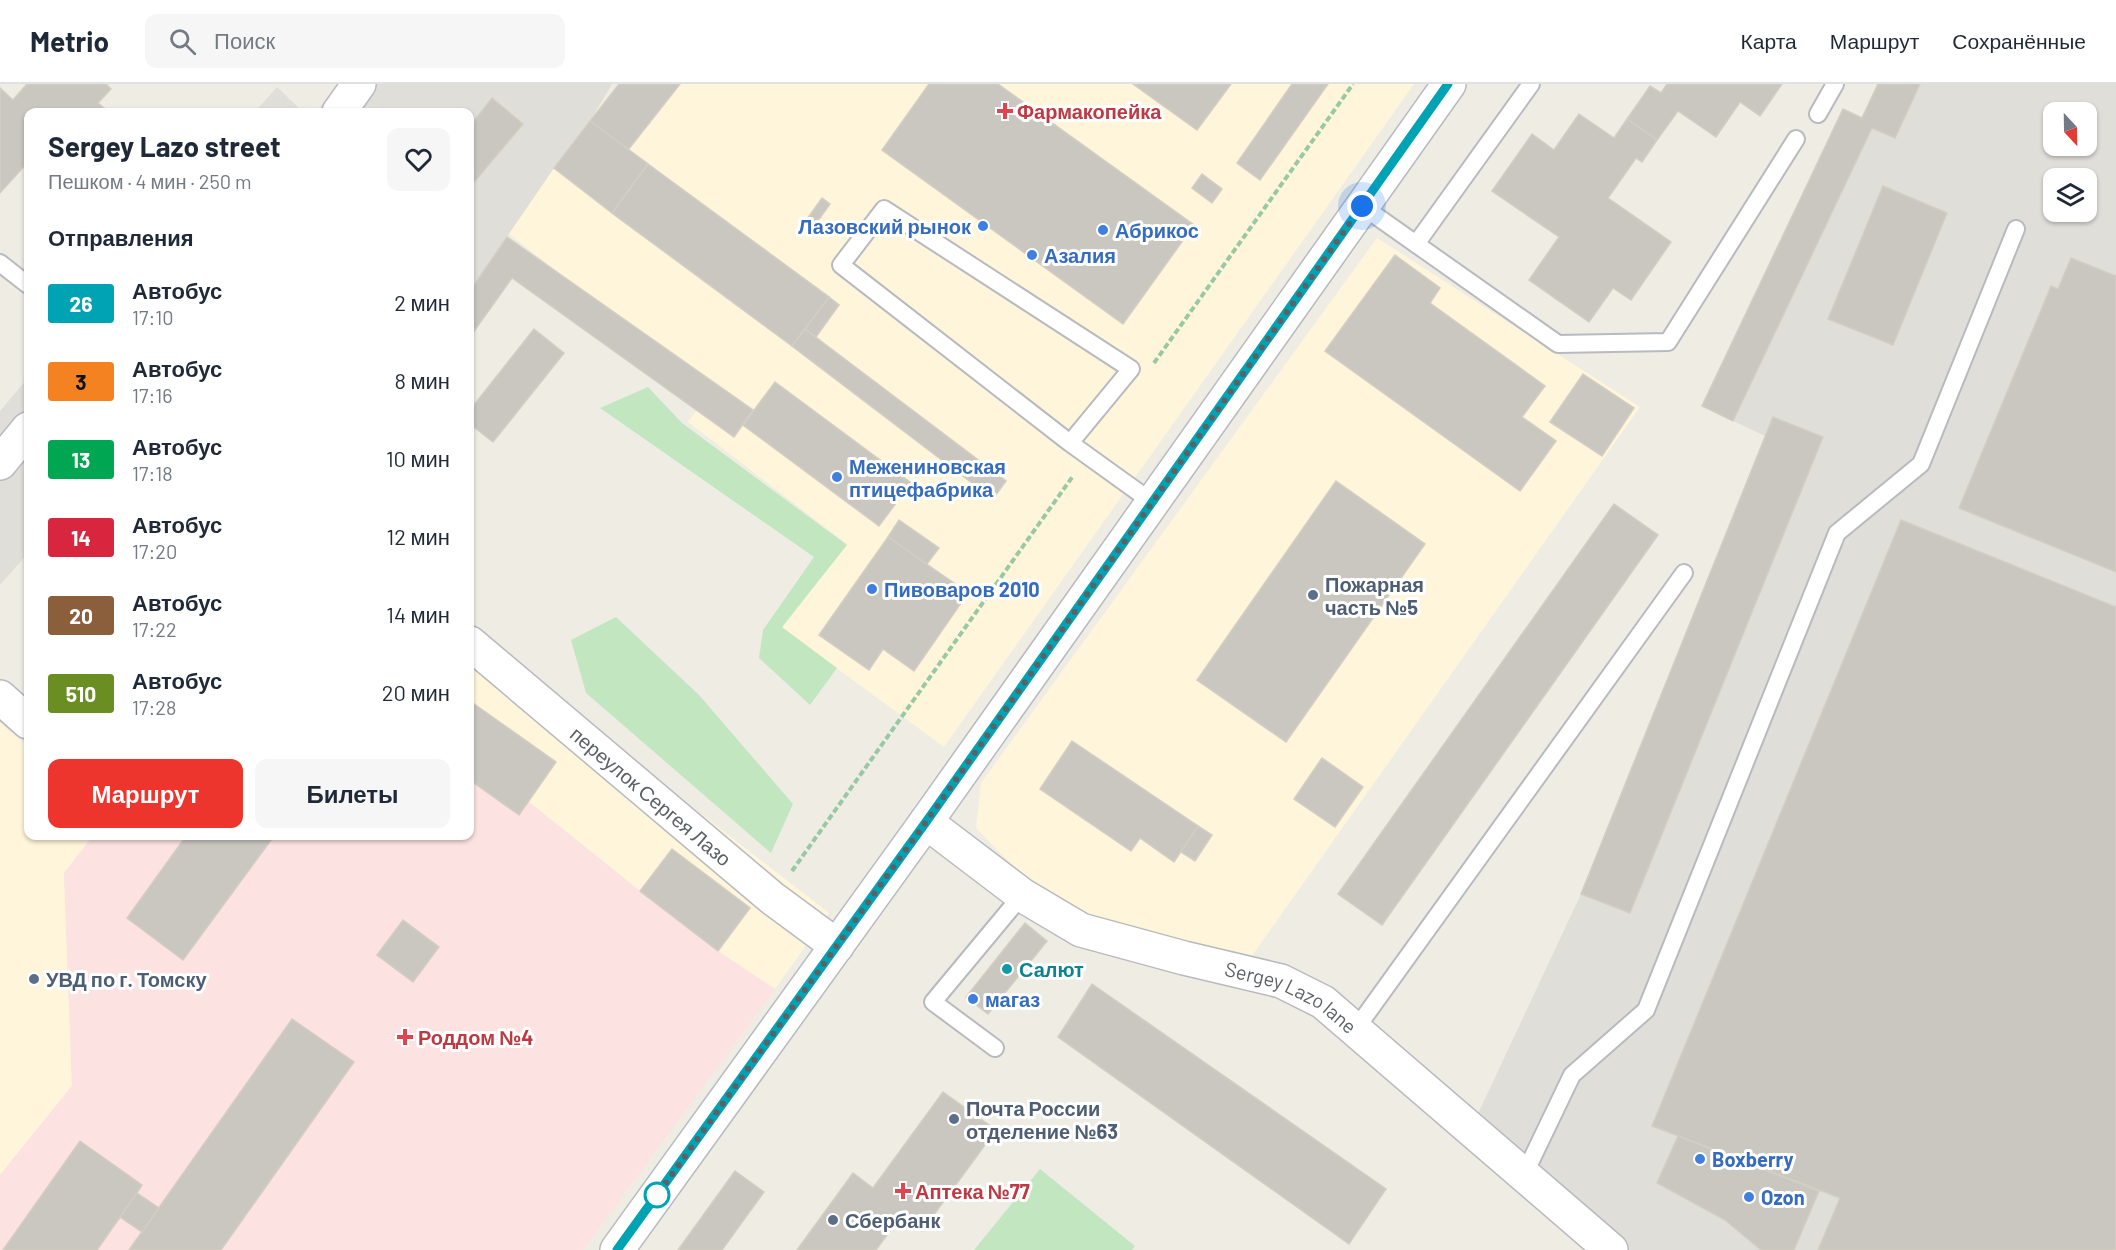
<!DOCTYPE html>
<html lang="ru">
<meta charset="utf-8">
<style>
:root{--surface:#fff;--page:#f6f6f7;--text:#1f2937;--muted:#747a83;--line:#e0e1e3;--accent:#ed342d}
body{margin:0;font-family:Barlow,sans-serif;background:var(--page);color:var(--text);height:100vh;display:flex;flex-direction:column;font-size:22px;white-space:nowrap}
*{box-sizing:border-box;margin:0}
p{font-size:20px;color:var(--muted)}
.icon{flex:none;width:33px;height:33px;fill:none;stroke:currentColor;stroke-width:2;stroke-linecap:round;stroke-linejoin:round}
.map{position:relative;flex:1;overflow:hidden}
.drawer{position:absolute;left:24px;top:24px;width:450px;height:732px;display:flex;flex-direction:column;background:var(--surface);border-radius:12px;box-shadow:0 2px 4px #0004}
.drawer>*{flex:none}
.badge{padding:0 12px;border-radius:4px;font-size:21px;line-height:39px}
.needle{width:39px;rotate:158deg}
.buttons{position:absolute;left:2043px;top:18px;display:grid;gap:12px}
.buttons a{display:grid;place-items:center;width:54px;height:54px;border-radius:12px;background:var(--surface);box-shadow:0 2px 4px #0004;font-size:30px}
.you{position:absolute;width:30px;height:30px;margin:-15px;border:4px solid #fff;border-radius:50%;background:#1a73e8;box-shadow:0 0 0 9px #1a73e833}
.map>.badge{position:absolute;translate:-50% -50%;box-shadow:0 0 0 3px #fff}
h2{padding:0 24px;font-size:22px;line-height:54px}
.round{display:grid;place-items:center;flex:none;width:63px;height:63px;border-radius:12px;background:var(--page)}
.summary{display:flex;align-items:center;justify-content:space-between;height:102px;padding:0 24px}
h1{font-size:28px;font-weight:700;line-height:45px}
.button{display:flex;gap:12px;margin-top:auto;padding:12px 24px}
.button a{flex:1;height:69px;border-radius:12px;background:var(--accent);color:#fff;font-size:24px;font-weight:700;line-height:69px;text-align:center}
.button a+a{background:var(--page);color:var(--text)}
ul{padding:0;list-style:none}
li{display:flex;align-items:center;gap:18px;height:78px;padding:0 24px}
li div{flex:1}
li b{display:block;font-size:22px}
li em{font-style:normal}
li .badge{min-width:66px;font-weight:700;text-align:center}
header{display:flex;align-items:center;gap:36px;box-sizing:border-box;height:84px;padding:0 30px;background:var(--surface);border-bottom:2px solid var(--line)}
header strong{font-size:28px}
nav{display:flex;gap:33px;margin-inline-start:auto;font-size:21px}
.search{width:420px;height:54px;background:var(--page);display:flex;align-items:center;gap:15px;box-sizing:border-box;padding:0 21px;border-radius:12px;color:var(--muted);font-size:22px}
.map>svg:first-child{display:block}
</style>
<header>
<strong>Metrio</strong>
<div class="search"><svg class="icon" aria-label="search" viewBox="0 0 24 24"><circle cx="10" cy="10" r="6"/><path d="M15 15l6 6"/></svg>Поиск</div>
<nav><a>Карта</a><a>Маршрут</a><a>Сохранённые</a></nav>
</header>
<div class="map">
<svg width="2116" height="1166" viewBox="0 0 2116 1166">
<rect width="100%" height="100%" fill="#efece4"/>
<g fill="#fef5da">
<polygon points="618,0 1414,0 944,663 782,544 847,460 688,338 711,307 504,146"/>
<polygon points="1377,154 1640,323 1249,876 1087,833 1031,801 976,744 981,699"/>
<polygon points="470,551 829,829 775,905 718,867 640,807 529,718 519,731 470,696"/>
<polygon points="0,639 28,662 28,752 93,752 64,789 72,1002 0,1091"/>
</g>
<g fill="#e0ded9" fill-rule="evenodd">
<polygon points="338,0 612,0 590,37 554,84 470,207 470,28 316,28"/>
<path d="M 1878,0 L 2116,0 L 2116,1166 L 1630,1166 L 1476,1034 L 1581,810 L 1765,352 L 1702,322 L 1843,25 L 1862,34 ZM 2054,28 L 2086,28 L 2086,62 L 2054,62 ZM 2054,94 L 2086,94 L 2086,128 L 2054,128 Z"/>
<polygon points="277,3 303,28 255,28"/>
<polygon points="28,294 28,469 0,501 0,327"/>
</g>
<polygon fill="#fce2e1" points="470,696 519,731 529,718 640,807 718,867 775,905 583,1166 0,1166 0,1091 72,1002 64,789 93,752 470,752"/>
<g fill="#c2e7c0">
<polygon points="648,303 682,339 847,461 782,543 837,584 810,621 759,574 763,546 814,473 600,324"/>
<polygon points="616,533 699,611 793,720 771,769 586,609 571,556"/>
<polygon points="1040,1085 1135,1162 1132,1166 974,1166"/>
</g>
<g fill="#cac7c1" stroke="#d4cec2" stroke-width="1.5">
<polygon points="27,0 106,0 111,5 98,19 109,28 28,28 28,78 0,109 0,4 13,16"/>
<polygon points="619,0 680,0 628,66 590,37"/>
<polygon points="929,0 998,0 1194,141 1123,240 882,66"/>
<polygon points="1133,0 1231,0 1197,46"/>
<polygon points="1292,0 1328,0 1260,96 1237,79"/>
<polygon points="1667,0 1782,0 1760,32 1740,18 1716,53 1678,27 1657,56 1627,35 1650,2 1661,9"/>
<polygon points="1878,0 1920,0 1895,54 1872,44 1733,337 1702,322 1843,25 1862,34"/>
<polygon points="492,14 523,40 470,103 470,42"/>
<polygon points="1579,30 1614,54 1627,35 1657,56 1642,78 1636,74 1608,114 1671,158 1631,216 1613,204 1589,238 1529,196 1559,153 1492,107 1532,50 1554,66"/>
<polygon points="590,37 648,80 612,129 554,84"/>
<polygon points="648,80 829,213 792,262 612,129"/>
<polygon points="1202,90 1222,105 1212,119 1192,104"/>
<polygon points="1883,102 1947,129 1893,261 1828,235"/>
<polygon points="822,114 830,120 815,141 807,135"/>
<polygon points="507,153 753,326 734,353 512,194 470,253 470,207"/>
<polygon points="1395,171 1440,204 1430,219 1545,302 1522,333 1556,357 1520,407 1325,267"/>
<polygon points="2071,174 2116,192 2116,488 1959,424 2051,202 2058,205"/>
<polygon points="829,213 839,221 816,253 805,245"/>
<polygon points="534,245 564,269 493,358 470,340 470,326"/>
<polygon points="805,245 1006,397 993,415 792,262"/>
<polygon points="1583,290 1634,324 1602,372 1550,338"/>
<polygon points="775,298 911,399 879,442 743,341"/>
<polygon points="1773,333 1823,353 1630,829 1581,810"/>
<polygon points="1336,397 1425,460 1286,658 1197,596"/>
<polygon points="1614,420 1658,451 1382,841 1338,810"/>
<polygon points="899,436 939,464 927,480 888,453"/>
<polygon points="1901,436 2116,523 2116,1166 1818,1166 1840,1114 1652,1042"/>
<polygon points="888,453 968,509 914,587 883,565 869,586 819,551"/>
<polygon points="470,617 556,678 519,731 470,696"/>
<polygon points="1072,657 1198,742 1174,778 1140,754 1131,767 1040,705"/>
<polygon points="1322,674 1363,703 1335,743 1294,715"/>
<polygon points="1198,742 1212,751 1195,777 1181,768"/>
<polygon points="186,752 274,752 183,876 127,834"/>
<polygon points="672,765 750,824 718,867 640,807"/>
<polygon points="403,836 439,863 413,898 377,871"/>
<polygon points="1025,839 1047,857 988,930 966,913"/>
<polygon points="1092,900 1386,1105 1349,1160 1058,953"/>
<polygon points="292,935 354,978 221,1166 129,1166"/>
<polygon points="943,1008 996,1046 922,1147 901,1132 876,1166 797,1166 853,1089 873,1104"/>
<polygon points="1678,1052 1819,1107 1794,1166 1761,1166 1725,1136 1657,1099"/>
<polygon points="80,1057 142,1101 137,1109 97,1166 3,1166"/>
<polygon points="735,1087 764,1108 722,1166 678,1166"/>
<polygon points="137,1109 159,1124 142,1148 120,1133"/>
</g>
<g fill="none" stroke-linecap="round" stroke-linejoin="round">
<defs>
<g id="service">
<polyline points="1818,30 1835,0"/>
<polyline points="1362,122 1558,260 1668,258 1796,55"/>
<polyline points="1416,160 1531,0"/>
<polyline points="0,179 28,201"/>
<polyline points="1070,359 1131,285 884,125 841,181 1070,359 1152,418"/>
<polyline points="1355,946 1684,489"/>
<polyline points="995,964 933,918 1022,811"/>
<polyline points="1524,1091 1572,991 1646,926 1837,449 1921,380 2016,145"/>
</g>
<g id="minor">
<polyline points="339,28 359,0"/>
<polyline points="0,379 28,345"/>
<path id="s1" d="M 470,559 L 772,814 L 837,862"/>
<polyline points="0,613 28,638"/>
<path id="s2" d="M 926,738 L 1022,811 L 1081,846 L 1184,874 L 1281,897 L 1323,918 L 1611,1166"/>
</g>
<polyline id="tertiary" points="617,1166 926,738 1449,0"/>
</defs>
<use href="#service" stroke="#b7babf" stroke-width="20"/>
<use href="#minor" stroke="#b7babf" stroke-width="36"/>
<use href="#tertiary" stroke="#b7babf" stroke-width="36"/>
<g stroke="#99c8a5" stroke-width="4" stroke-dasharray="6 3" stroke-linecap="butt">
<polyline points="1154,279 1353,0"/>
<polyline points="792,787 1073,392"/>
</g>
<use href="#service" stroke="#fff" stroke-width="16"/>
<use href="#minor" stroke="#fff" stroke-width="33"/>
<use href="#tertiary" stroke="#fff" stroke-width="33"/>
</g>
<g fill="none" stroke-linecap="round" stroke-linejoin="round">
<defs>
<polyline id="line" points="617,1166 926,738 1448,0"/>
</defs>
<use href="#line" stroke="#fff" stroke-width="14"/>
<use href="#line" stroke="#00a3b4" stroke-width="9"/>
<polyline stroke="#5c6165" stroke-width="6" stroke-dasharray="0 10.8" points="657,1111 652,1118 926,738 1362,122"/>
</g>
<g fill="#e0444e" stroke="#fff" stroke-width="2">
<path d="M1002 18h6v6h6v6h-6v6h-6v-6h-6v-6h6z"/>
<path d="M402 944h6v6h6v6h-6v6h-6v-6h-6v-6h6z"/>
<path d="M900 1098h6v6h6v6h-6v6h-6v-6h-6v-6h6z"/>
</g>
<g fill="#3f7fe0" stroke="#fff" stroke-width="2">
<circle cx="983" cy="142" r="6"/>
<circle cx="1103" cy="146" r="6"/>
<circle cx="1032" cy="171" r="6"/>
<circle cx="837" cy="393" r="6"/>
<circle cx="872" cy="505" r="6"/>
<circle cx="973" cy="915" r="6"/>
<circle cx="1700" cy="1075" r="6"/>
<circle cx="1749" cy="1113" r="6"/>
</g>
<g fill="#5c6f8a" stroke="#fff" stroke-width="2">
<circle cx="1313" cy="511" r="6"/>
<circle cx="34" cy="895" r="6"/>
<circle cx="954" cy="1035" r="6"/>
<circle cx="833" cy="1136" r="6"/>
</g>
<circle fill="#0f9aa8" stroke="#fff" stroke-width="2" cx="1007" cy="885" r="6"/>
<circle fill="#fff" stroke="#00a3b4" stroke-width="3" cx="657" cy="1111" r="12"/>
<g text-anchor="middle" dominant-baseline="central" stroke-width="6" stroke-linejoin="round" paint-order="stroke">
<g font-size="20" font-weight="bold" fill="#be3a42" stroke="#fff" text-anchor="start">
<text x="1017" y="27">Фармакопейка</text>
<text x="418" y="953">Роддом №4</text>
<text x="915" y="1107">Аптека №77</text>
</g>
<g font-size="20" font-weight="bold" fill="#366cbe" stroke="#fff" text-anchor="start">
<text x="971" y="142" text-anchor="end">Лазовский рынок</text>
<text x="1115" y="146">Абрикос</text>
<text x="1044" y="171">Азалия</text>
<text x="849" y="382">Межениновская<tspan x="849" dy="23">птицефабрика</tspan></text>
<text x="884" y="505">Пивоваров 2010</text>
<text x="985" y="915">магаз</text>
<text x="1712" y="1075">Boxberry</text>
<text x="1761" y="1113">Ozon</text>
</g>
<g font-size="20" font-weight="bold" fill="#4e5e75" stroke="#fff" text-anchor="start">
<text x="1325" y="500">Пожарная<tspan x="1325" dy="23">часть №5</tspan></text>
<text x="46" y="895">УВД по г. Томску</text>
<text x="966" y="1024">Почта России<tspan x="966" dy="23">отделение №63</tspan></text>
<text x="845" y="1136">Сбербанк</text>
</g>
<g font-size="20" fill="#5c6165" stroke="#fff">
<text stroke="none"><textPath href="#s1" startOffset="237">переулок Сергея Лазо</textPath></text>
<text stroke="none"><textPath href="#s2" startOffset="411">Sergey Lazo lane</textPath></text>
</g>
<g font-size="20" font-weight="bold" fill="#0d838f" stroke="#fff" text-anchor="start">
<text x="1019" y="885">Салют</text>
</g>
</g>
</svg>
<div class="buttons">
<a><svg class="needle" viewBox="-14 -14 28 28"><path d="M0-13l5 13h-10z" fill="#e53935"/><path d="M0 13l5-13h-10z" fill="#747a83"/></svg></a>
<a><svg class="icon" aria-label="layers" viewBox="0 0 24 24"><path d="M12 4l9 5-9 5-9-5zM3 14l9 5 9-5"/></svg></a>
</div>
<div class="you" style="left:1362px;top:122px"></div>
<section class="drawer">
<div class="summary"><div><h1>Sergey Lazo street</h1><p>Пешком · 4 мин · 250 m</p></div><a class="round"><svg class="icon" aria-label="heart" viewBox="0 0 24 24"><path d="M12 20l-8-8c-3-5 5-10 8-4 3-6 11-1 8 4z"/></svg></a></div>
<h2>Отправления</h2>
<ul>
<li><span class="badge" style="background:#00a3b4;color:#fff">26</span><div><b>Автобус</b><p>17:10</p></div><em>2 мин</em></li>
<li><span class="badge" style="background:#f58220;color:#111">3</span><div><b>Автобус</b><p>17:16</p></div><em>8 мин</em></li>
<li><span class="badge" style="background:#00a651;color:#fff">13</span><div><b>Автобус</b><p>17:18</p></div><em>10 мин</em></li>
<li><span class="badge" style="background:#d7263d;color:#fff">14</span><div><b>Автобус</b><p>17:20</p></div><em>12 мин</em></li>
<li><span class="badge" style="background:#8b5e3c;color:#fff">20</span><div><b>Автобус</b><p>17:22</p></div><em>14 мин</em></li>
<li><span class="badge" style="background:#6b8e23;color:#fff">510</span><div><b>Автобус</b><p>17:28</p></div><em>20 мин</em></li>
</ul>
<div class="button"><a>Маршрут</a><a>Билеты</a></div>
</section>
</div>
